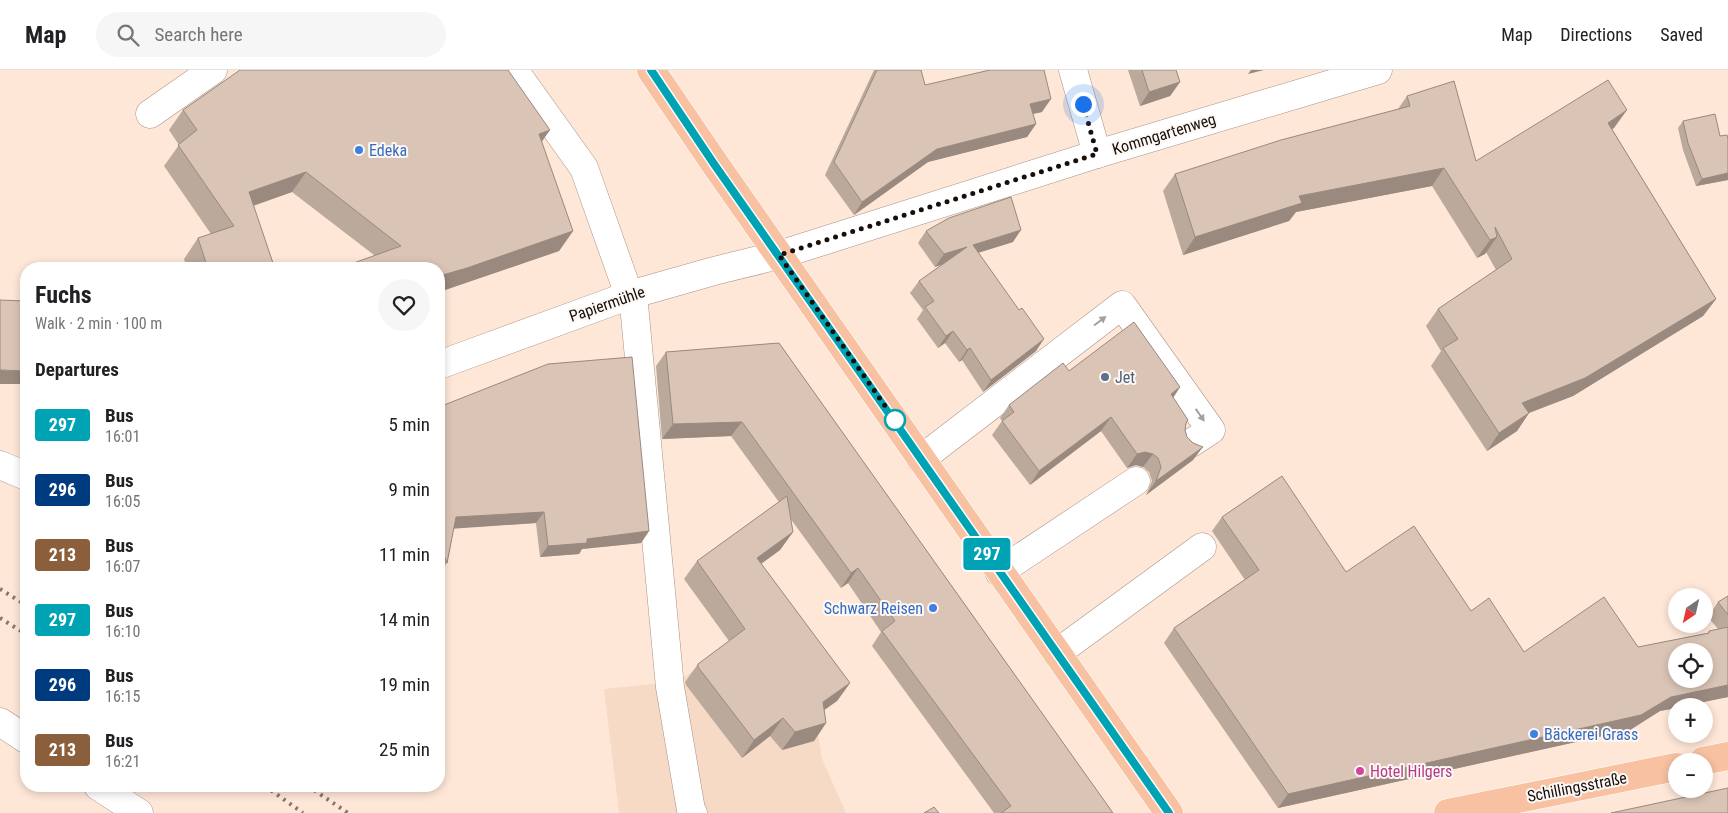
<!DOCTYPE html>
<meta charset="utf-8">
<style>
:root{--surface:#fff;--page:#f6f6f6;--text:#202124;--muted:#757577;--line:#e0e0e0}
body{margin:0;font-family:"Roboto Condensed",sans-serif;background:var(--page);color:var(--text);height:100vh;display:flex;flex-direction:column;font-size:19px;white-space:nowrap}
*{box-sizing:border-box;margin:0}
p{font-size:16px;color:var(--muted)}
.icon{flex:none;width:28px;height:28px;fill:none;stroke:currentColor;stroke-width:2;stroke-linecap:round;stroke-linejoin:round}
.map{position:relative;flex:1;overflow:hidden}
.drawer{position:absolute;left:20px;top:192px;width:425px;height:530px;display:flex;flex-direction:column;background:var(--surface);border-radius:20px;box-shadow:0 2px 8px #0003}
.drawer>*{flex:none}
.badge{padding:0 10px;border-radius:4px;font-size:18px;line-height:32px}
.needle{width:32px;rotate:214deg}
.controls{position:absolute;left:1668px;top:518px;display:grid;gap:10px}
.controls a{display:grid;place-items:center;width:45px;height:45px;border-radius:50%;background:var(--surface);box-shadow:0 2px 8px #0003;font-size:25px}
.you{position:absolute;width:25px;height:25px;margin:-12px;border:4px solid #fff;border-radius:50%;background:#1a73e8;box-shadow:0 0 0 8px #1a73e833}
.map>.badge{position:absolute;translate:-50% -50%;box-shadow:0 0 0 2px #fff}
h2{padding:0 15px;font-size:19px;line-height:45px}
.round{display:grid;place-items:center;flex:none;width:52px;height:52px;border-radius:26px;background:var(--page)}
.summary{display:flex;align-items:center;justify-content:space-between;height:85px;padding:0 15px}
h1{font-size:24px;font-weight:700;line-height:38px}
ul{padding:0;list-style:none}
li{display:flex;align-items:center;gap:15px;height:65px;padding:0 15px}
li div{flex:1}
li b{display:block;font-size:19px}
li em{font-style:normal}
li .badge{min-width:55px;font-weight:700;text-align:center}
header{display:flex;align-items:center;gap:30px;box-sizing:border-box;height:70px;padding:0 25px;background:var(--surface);border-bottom:1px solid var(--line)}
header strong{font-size:24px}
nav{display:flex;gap:28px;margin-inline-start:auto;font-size:18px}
.search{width:350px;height:45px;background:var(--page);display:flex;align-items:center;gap:12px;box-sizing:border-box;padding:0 18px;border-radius:28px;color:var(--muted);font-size:19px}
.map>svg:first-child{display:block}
</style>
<header>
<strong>Map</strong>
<div class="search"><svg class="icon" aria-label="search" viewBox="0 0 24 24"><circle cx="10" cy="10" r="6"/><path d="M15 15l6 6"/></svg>Search here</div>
<nav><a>Map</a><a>Directions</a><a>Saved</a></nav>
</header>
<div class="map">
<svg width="1728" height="743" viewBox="0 0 1728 743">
<rect width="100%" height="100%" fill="#fee7d7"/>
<polygon fill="#f7dac6" points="772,537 804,575 822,689 846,743 619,743 604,619 680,611"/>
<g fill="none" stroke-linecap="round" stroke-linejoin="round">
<defs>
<g id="minor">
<polyline points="514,0 584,98 629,225"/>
<polyline points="1073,0 1097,84"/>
<polyline points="150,44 213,0"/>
<polyline points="633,224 670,617 691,740 693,743"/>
<polyline points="439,295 633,224 714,201 779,185 1097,84 1378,0"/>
<polyline points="921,389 1122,235 1211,360 1191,373"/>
<polyline points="0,395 26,406"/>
<polyline points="999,502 1136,411"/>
<polyline points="1057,583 1202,477"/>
<polyline points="0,652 26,669"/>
<polyline points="98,716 139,743"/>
</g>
<g id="major">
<polyline points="651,0 715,94 1169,743"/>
<polyline points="1703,691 1728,686"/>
<polyline points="1448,743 1676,697"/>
</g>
</defs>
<use href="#minor" stroke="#a89385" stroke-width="29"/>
<use href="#major" stroke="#fff" stroke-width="29"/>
<use href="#minor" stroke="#fff" stroke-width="28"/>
<use href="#major" stroke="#f7c1a2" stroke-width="28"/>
<g stroke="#85766c" stroke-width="4" stroke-dasharray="2.5 5" stroke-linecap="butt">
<polyline points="0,519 26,535"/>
<polyline points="0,548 26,564"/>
<polyline points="265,716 303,743"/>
<polyline points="308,716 348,743"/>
</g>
</g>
<g fill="#bba99c">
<polygon points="874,0 921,0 925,15 1042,42 1033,44 1036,54 1027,67 928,92 854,145 825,105"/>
<polygon points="1128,0 1176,0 1180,12 1170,26 1140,36"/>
<polygon points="1407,26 1476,91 1614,58 1612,59 1716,229 1703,246 1573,326 1529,343 1517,361 1487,381 1431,296 1441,281 1426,256 1438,239 1496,200 1486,182 1485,184 1477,188 1432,116 1296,142 1289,151 1183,185 1163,121 1175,104 1398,39"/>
<polygon points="183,40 541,72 573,161 559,181 439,222 439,199 374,185 292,122 253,136 275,199 187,199 184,189 198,168 211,164 164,96 179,75 169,60"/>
<polygon points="1683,51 1728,69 1728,110 1696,116 1683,80 1678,58"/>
<polygon points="926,161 1013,172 978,183 1036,281 983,322 962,290 959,292 945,273 938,278 917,249 923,240 910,223 919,211 942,194 935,197 918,173"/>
<polygon points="779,273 1113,743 994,743 872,576 881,562 848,513 841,518 790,448 793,462 780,480 761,494 850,613 837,631 824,640 826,653 814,671 782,680 770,666 742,688 686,615 685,612 698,594 729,571 684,509 697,491 779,432 731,366 662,369 656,296 666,282"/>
<polygon points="1069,301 1180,317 1173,328 1188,350 1186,354 1185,360 1193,390 1146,425 1152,411 1149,402 1143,397 1136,395 1127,398 1101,361 1030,415 992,365 1002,351 1000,348 1009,335"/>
<polygon points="439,337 649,461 641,473 582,479 579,484 540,487 536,453 454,458 447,493 439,504"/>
<polygon points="1222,447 1346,502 1471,541 1524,582 1638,577 1708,563 1709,561 1718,559 1708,547 1718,532 1728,526 1728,627 1676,636 1676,638 1660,641 1630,660 1278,738 1164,573 1174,558 1245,510 1212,461"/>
</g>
<g fill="#99897f">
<polygon points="1251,0 1264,0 1248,4"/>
<polygon points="1180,12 1170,26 1140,36 1149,22"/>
<polygon points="1051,29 1042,42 1022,46 1030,34"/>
<polygon points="1627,40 1614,58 1596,70 1608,53"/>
<polygon points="1036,54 1027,67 928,92 854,145 862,132 937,79"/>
<polygon points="550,60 536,80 539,64"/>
<polygon points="1444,98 1432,116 1296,142 1289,151 1183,185 1195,167 1299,126"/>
<polygon points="306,102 292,122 235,142 249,122"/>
<polygon points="1728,103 1728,110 1696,116 1702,109"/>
<polygon points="1021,160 1013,172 964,187 973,175"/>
<polygon points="573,161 559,181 439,222 439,206"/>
<polygon points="1497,167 1485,184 1477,188 1490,170"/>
<polygon points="967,177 958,189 935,197 944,184"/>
<polygon points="1716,229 1703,246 1573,326 1510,350 1522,333"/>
<polygon points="953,261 945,273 938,278 946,266"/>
<polygon points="1044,269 1036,281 983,322 991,310"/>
<polygon points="970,278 962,290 959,292 967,280"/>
<polygon points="0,300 26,301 26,314 0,314"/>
<polygon points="1180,317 1171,331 1171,324"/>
<polygon points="1529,343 1517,361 1487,381 1499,363"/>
<polygon points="1111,347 1101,361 1030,415 1039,401"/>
<polygon points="742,352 731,366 662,369 673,354"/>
<polygon points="1203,377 1193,390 1146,425 1156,411"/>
<polygon points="1145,382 1153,384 1143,397 1136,395 1127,398 1137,384"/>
<polygon points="544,442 536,453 449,459 456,447"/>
<polygon points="649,461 641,473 582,479 579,484 540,487 548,476 587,469"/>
<polygon points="793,462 780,480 744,506 757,488"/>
<polygon points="858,498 848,513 841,518 851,503"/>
<polygon points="850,613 837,631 810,650 823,632"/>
<polygon points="1728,615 1728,627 1685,636 1676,636 1676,638 1660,641 1630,660 1278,738 1288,724 1671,627"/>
<polygon points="783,648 770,666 742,688 754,670"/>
<polygon points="826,653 814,671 782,680 795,662"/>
</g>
<g fill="#dac4b5" stroke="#99897f" fill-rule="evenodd">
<polygon points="240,0 508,0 550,60 539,64 573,161 467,198 439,206 439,199 337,199 401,176 306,102 249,122 275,199 208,199 198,168 234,156 178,75 197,60 183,40"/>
<polygon points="877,0 921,0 925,15 990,0 1044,0 1051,29 1030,34 1036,54 937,79 862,132 834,92"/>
<polygon points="1142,0 1176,0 1180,12 1149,22"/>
<polygon points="1608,10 1627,40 1608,53 1716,229 1585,308 1522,333 1529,343 1499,363 1443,278 1458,269 1438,239 1512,189 1495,157 1497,167 1490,170 1444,98 1299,126 1302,133 1195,167 1175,104 1281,70 1410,36 1407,26 1454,11 1476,91"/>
<polygon points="1715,44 1720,66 1727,65 1728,69 1728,103 1702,109 1688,73 1683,51"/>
<polygon points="1011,127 1021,160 973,175 1019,240 1022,238 1044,269 991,310 970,278 967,280 953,261 946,266 925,237 934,231 919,211 967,177 944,184 926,161 949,148"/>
<polygon points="0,230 25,231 25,247 26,247 26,301 0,300"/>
<polygon points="1134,252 1180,317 1171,324 1188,350 1186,353 1185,360 1187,367 1193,373 1203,377 1156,411 1161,397 1158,388 1153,384 1145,382 1137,384 1111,347 1039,401 1002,351 1014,342 1009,335 1063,293 1069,301"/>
<polygon points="779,273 1113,743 1001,743 1011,736 882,561 895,551 858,498 851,503 742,352 673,354 666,282"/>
<polygon points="632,287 649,461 587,469 587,473 548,476 544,442 456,447 447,493 439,473 439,337 548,294"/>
<path d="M 1282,406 L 1346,502 L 1414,456 L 1471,541 L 1489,528 L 1524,582 L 1604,527 L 1638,577 L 1709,563 L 1709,561 L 1728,557 L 1728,615 L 1671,627 L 1641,645 L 1288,724 L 1174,558 L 1259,500 L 1222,447 ZM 1676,581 L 1704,581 L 1704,609 L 1676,609 Z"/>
<polygon points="787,426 793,462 757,488 850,613 823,632 826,653 795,662 783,648 754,670 698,597 698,594 745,559 697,491"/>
<polygon points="1728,526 1728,545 1718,532"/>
<polygon points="1728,718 1728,743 1611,743"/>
<polygon points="934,737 939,743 924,743"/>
</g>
<defs><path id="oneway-solid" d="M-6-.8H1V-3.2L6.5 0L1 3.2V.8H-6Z" transform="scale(1.25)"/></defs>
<g fill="#a29f9d">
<use href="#oneway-solid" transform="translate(1100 251) rotate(-37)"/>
<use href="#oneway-solid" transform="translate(1200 345) rotate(55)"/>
</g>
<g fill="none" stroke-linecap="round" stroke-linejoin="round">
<defs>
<polyline id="line" points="651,0 714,94 1169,743"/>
</defs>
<use href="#line" stroke="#fff" stroke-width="11"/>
<use href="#line" stroke="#00a3b4" stroke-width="8"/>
<polyline stroke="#170f0a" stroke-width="5" stroke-dasharray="0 9" points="895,350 779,185 1097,84 1083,34"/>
</g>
<g fill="#3f7fe0" stroke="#fdf8f5" stroke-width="2">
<circle cx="359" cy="80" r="5"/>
<circle cx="933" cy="538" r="5"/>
<circle cx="1534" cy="664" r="5"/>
</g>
<circle fill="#5c6f8a" stroke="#fdf8f5" stroke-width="2" cx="1105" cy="307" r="5"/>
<circle fill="#fff" stroke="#00a3b4" stroke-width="2.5" cx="895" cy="350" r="10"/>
<circle fill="#d1479c" stroke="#fdf8f5" stroke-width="2" cx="1360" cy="701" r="5"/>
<g text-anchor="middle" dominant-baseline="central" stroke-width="4" stroke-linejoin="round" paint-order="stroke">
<g font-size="16" fill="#170f0a" stroke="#fdf8f5">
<text transform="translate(1164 64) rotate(-17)">Kommgartenweg</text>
<text transform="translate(607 234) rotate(-19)">Papiermühle</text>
<text transform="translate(1577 717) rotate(-11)">Schillingsstraße</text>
</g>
<g font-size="16" fill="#366cbe" stroke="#fdf8f5" text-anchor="start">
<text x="369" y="80">Edeka</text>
<text x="923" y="538" text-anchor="end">Schwarz Reisen</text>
<text x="1544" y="664">Bäckerei Grass</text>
</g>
<g font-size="16" fill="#4e5e75" stroke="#fdf8f5" text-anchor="start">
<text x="1115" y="307">Jet</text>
</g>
<g font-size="16" fill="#b23c85" stroke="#fdf8f5" text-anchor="start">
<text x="1370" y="701">Hotel Hilgers</text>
</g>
</g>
</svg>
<div class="controls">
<a><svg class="needle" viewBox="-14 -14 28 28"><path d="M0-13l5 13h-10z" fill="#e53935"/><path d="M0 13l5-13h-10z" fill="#757577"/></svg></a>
<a><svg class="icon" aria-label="locate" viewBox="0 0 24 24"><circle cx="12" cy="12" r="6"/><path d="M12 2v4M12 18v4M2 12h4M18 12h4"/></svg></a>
<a>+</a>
<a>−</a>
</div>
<div class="you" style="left:1083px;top:34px"></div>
<b class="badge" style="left:987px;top:484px;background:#00a3b4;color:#fff">297</b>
<section class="drawer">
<div class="summary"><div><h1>Fuchs</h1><p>Walk · 2 min · 100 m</p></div><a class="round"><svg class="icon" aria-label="heart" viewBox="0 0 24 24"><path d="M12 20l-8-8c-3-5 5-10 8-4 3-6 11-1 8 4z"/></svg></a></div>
<h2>Departures</h2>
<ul>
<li><span class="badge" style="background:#00a3b4;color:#fff">297</span><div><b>Bus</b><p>16:01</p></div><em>5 min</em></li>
<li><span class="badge" style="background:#003b80;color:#fff">296</span><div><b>Bus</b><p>16:05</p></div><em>9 min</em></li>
<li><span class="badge" style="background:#8b5e3c;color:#fff">213</span><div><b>Bus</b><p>16:07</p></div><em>11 min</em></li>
<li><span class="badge" style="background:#00a3b4;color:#fff">297</span><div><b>Bus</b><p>16:10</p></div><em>14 min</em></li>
<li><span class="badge" style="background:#003b80;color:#fff">296</span><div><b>Bus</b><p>16:15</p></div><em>19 min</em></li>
<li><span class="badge" style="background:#8b5e3c;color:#fff">213</span><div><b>Bus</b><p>16:21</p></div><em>25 min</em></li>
</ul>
</section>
</div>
